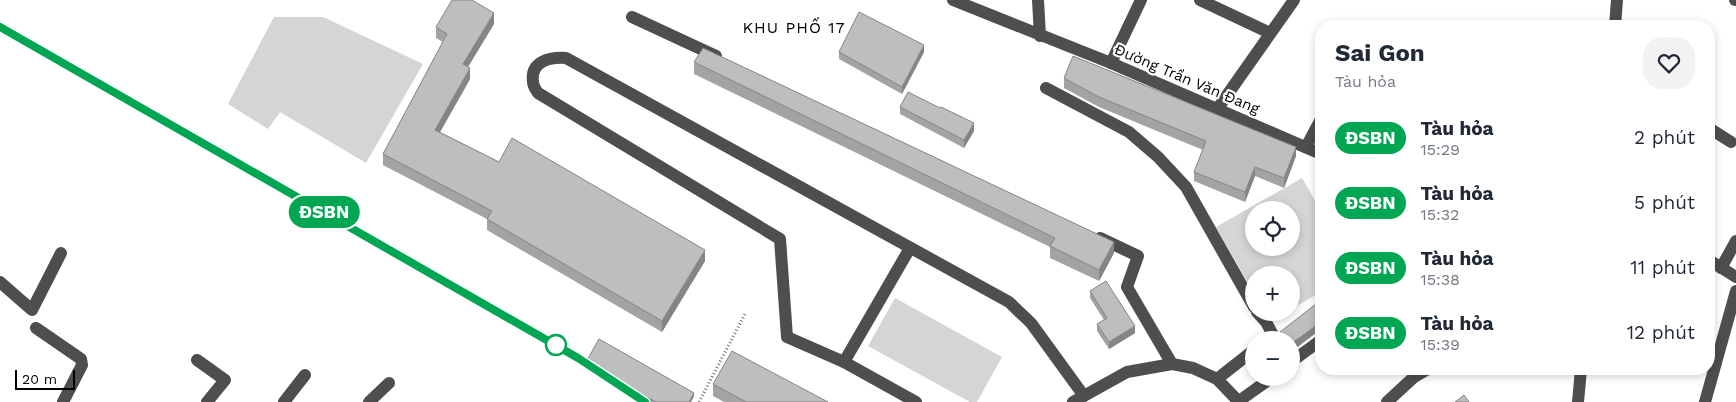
<!DOCTYPE html>
<html lang="vi">
<meta charset="utf-8">
<style>
:root{--surface:#fff;--page:#f2f2f3;--text:#1f2937;--muted:#747a83}
body{margin:0;font-family:"Work Sans",sans-serif;background:var(--page);color:var(--text);height:100vh;display:flex;flex-direction:column;font-size:19px;white-space:nowrap}
*{box-sizing:border-box;margin:0}
p{font-size:16px;color:var(--muted)}
.icon{flex:none;width:28px;height:28px;fill:none;stroke:currentColor;stroke-width:2;stroke-linecap:round;stroke-linejoin:round}
.map{position:relative;flex:1;overflow:hidden}
.drawer{position:absolute;left:1315px;top:20px;width:400px;height:355px;display:flex;flex-direction:column;background:var(--surface);border-radius:20px;box-shadow:0 2px 8px #0003}
.drawer>*{flex:none}
.badge{padding:0 10px;border-radius:16px;font-size:18px;line-height:32px}
.buttons{position:absolute;left:1245px;top:201px;display:grid;gap:10px}
.buttons a{display:grid;place-items:center;width:55px;height:55px;border-radius:50%;background:var(--surface);box-shadow:0 2px 8px #0003;font-size:25px}
.scale{position:absolute;left:15px;bottom:12px;width:60px;box-sizing:border-box;padding-left:5px;border:2px solid #000;border-top:0;font-size:14px;line-height:18px;white-space:nowrap;color:#000;-webkit-text-stroke:4px #fff;paint-order:stroke}
.map>.badge{position:absolute;translate:-50% -50%;box-shadow:0 0 0 2px #fff}
.round{display:grid;place-items:center;flex:none;width:52px;height:52px;border-radius:20px;background:var(--page)}
.summary{display:flex;align-items:center;justify-content:space-between;height:85px;padding:0 20px}
h1{font-size:24px;font-weight:700;line-height:38px}
ul{padding:0;list-style:none}
li{display:flex;align-items:center;gap:15px;height:65px;padding:0 20px}
li div{flex:1}
li b{display:block;font-size:19px}
li em{font-style:normal}
li .badge{min-width:55px;font-weight:700;text-align:center}
.map>svg:first-child{display:block}
</style>
<div class="map">
<svg width="1736" height="402" viewBox="0 0 1736 402">
<rect width="100%" height="100%" fill="#fff"/>
<g fill="#d5d5d5" fill-rule="evenodd">
<polygon points="274,17 323,17 423,64 366,163 280,112 268,129 228,104"/>
<path d="M 1302,178 L 1321,211 L 1321,292 L 1291,309 L 1291,275 L 1254,275 L 1254,293 L 1216,227 ZM 1254,210 L 1291,210 L 1291,248 L 1254,248 Z"/>
<polygon points="895,298 1002,357 977,402 970,402 868,346"/>
</g>
<g fill="none" stroke-linecap="round" stroke-linejoin="round">
<polyline stroke="#707070" stroke-width="3" stroke-dasharray="1 2.5" stroke-linecap="butt" points="699,402 745,314"/>
<g stroke="#4e4e4e" stroke-width="12">
<polyline points="953,0 1111,63 1321,154"/>
<polyline points="1038,0 1040,36"/>
<polyline points="1200,0 1270,33"/>
<polyline points="1735,0 1736,0"/>
<polyline points="632,17 716,56"/>
<polyline points="1615,26 1617,0"/>
<polyline points="1111,63 1141,0"/>
<polyline points="1046,88 1129,132 1158,157 1186,187 1254,307"/>
<polyline points="1218,108 1294,0"/>
<polyline points="1709,128 1731,142"/>
<polyline points="1306,147 1321,119"/>
<polyline points="1100,238 1138,256 1127,287 1172,364"/>
<polyline points="1709,260 1736,277"/>
<polyline points="1721,268 1736,241"/>
<polyline points="0,282 32,310 61,253"/>
<polyline points="1257,312 1266,322 1273,335 1267,340"/>
<polyline points="36,328 81,359 82,365 63,402"/>
<polyline points="197,360 225,380 207,402"/>
<polyline points="844,362 910,248"/>
<polyline points="1291,362 1321,340"/>
<polyline points="1217,379 1254,350"/>
<polyline points="1239,401 1271,378"/>
<polyline points="284,402 305,375"/>
<polyline points="369,402 389,383"/>
<path d="M 916,402 L 844,362 L 787,337 L 780,239 L 538,93 C 536,90 533,86 533,82 C 530,61 550,57 566,58 L 1009,302 L 1031,323 L 1084,396"/>
<polyline points="1073,402 1127,372 1172,364 1193,368 1217,379 1239,402"/>
<polyline points="1387,402 1414,377 1428,369"/>
<polyline points="1578,402 1581,369"/>
<polyline points="1705,402 1736,291"/>
</g>
<defs>
<g id="rail">
<polyline points="0,27 578,357 598,370"/>
<polyline points="617,383 645,402"/>
</g>
</defs>
<use href="#rail" stroke="#000" stroke-width="5.5"/>
<use href="#rail" stroke="#fff" stroke-width="4" stroke-dasharray="11" stroke-linecap="butt"/>
</g>
<g fill="#a3a3a3">
<polygon points="494,24 468,67 470,79 440,132 499,162 705,261 662,332 487,230 487,219 383,165 383,154 443,42 436,38 436,27"/>
<polygon points="839,52 924,52 902,94 839,59"/>
<polygon points="694,62 1114,253 1099,281 1050,258 1050,247 694,74"/>
<polygon points="1064,78 1296,156 1284,188 1255,176 1245,202 1194,181 1194,172 1203,150 1099,107 1064,88"/>
<polygon points="900,107 940,108 974,131 964,148 900,114"/>
<polygon points="1090,291 1135,333 1109,349 1097,331 1097,324 1104,320 1090,298"/>
<polygon points="1321,329 1291,352 1291,340 1280,340 1280,332"/>
<polygon points="586,362 694,396 691,402 649,402 586,366"/>
<polygon points="713,384 828,402 724,402 713,396"/>
</g>
<g fill="#858585">
<polygon points="494,13 494,24 463,75 463,64"/>
<polygon points="924,45 924,52 902,94 902,87"/>
<polygon points="470,68 470,79 435,141 435,130"/>
<polygon points="974,123 974,131 964,148 964,140"/>
<polygon points="1296,147 1296,156 1284,188 1284,178"/>
<polygon points="1255,167 1255,176 1245,202 1245,192"/>
<polygon points="1114,242 1114,253 1099,281 1099,270"/>
<polygon points="705,250 705,261 662,332 662,321"/>
<polygon points="1321,322 1321,329 1291,352 1291,344"/>
<polygon points="1135,326 1135,333 1109,349 1109,342"/>
<polygon points="694,393 694,396 691,402 689,402"/>
</g>
<g fill="#bebebe" stroke="#858585">
<polygon points="452,0 472,0 494,13 463,64 470,68 435,130 499,162 512,138 705,250 662,321 487,219 492,211 383,154 447,34 436,27"/>
<polygon points="859,12 924,45 902,87 839,52"/>
<polygon points="703,48 1114,242 1099,270 1050,246 1055,238 694,62"/>
<polygon points="1073,56 1296,147 1284,178 1255,167 1245,192 1194,172 1206,141 1099,97 1064,78"/>
<polygon points="908,92 940,108 941,107 974,123 964,140 900,107"/>
<polygon points="1106,281 1135,326 1109,342 1097,324 1107,318 1090,291"/>
<polygon points="1321,300 1321,322 1291,344 1291,340 1286,340 1280,332"/>
<polygon points="599,339 694,393 689,402 656,402 586,362"/>
<polygon points="732,351 828,402 746,402 713,384"/>
<polygon points="1464,395 1469,402 1455,402"/>
</g>
<g fill="none" stroke-linecap="round" stroke-linejoin="round">
<defs>
<polyline id="line" points="0,27 578,358 645,402"/>
</defs>
<use href="#line" stroke="#fff" stroke-width="11"/>
<use href="#line" stroke="#00a651" stroke-width="8"/>
</g>
<circle fill="#fff" stroke="#00a651" stroke-width="2.5" cx="556" cy="345" r="10"/>
<g text-anchor="middle" dominant-baseline="central" stroke-width="4.5" stroke-linejoin="round" paint-order="stroke">
<g font-size="15" fill="#000" stroke="#fff">
<text transform="translate(1187 79) rotate(23)">Đường Trần Văn Đang</text>
</g>
<g font-size="16" letter-spacing="1" fill="#000" stroke="#fff">
<text x="794" y="27">KHU PHỐ 17</text>
</g>
</g>
</svg>
<div class="buttons">
<a><svg class="icon" aria-label="locate" viewBox="0 0 24 24"><circle cx="12" cy="12" r="6"/><path d="M12 2v4M12 18v4M2 12h4M18 12h4"/></svg></a>
<a>+</a>
<a>−</a>
</div>
<div class="scale">20 m</div>
<b class="badge" style="left:324px;top:212px;background:#00a651;color:#fff">ĐSBN</b>
<section class="drawer">
<div class="summary"><div><h1>Sai Gon</h1><p>Tàu hỏa</p></div><a class="round"><svg class="icon" aria-label="heart" viewBox="0 0 24 24"><path d="M12 20l-8-8c-3-5 5-10 8-4 3-6 11-1 8 4z"/></svg></a></div>
<ul>
<li><span class="badge" style="background:#00a651;color:#fff">ĐSBN</span><div><b>Tàu hỏa</b><p>15:29</p></div><em>2 phút</em></li>
<li><span class="badge" style="background:#00a651;color:#fff">ĐSBN</span><div><b>Tàu hỏa</b><p>15:32</p></div><em>5 phút</em></li>
<li><span class="badge" style="background:#00a651;color:#fff">ĐSBN</span><div><b>Tàu hỏa</b><p>15:38</p></div><em>11 phút</em></li>
<li><span class="badge" style="background:#00a651;color:#fff">ĐSBN</span><div><b>Tàu hỏa</b><p>15:39</p></div><em>12 phút</em></li>
</ul>
</section>
</div>
